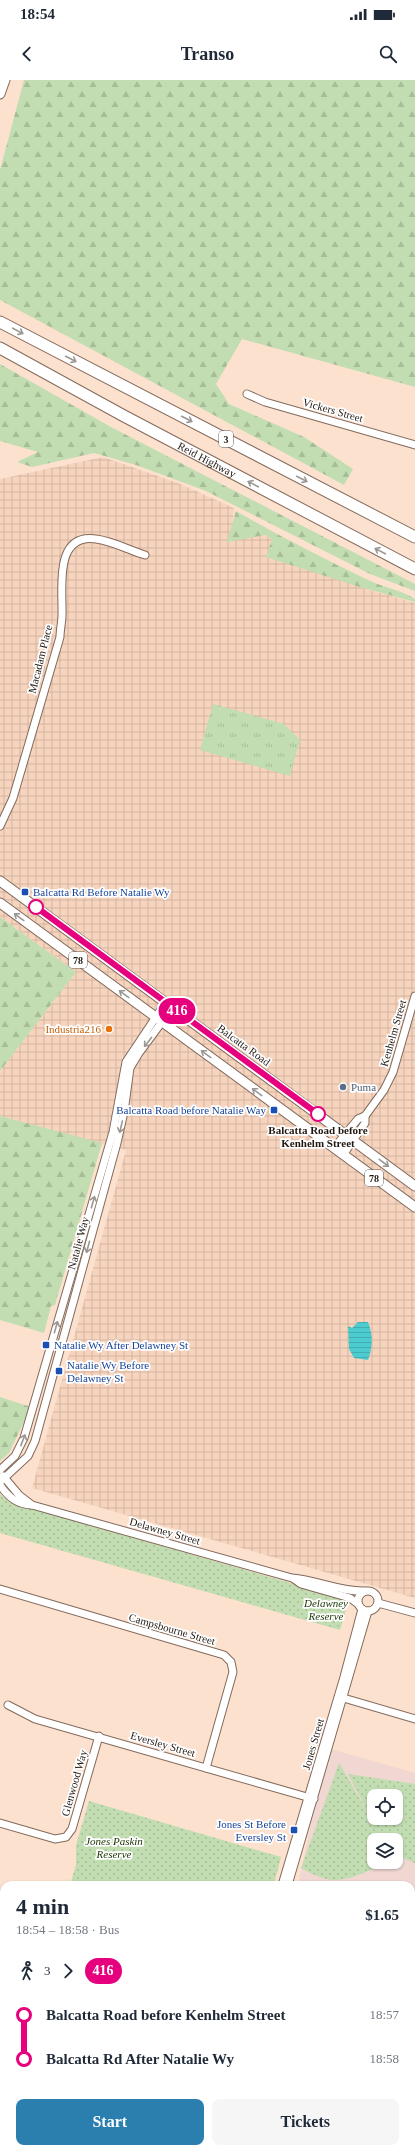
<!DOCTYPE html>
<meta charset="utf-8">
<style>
:root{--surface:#fff;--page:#f6f6f7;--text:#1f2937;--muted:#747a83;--accent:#2b7faf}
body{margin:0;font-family:Georgia,serif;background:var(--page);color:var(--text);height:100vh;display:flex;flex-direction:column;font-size:15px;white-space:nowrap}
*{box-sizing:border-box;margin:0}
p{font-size:13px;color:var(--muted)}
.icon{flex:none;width:22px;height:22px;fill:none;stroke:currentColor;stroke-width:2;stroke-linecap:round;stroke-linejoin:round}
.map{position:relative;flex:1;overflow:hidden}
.side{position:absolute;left:0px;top:1801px;width:415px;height:272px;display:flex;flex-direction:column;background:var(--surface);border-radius:12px 12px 0 0;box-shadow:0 1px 3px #0004}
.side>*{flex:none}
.badge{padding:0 8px;border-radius:13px;font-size:14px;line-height:26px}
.tools{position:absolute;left:367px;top:1709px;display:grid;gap:8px}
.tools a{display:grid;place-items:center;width:36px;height:36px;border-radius:8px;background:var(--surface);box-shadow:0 1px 3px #0004;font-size:20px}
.map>.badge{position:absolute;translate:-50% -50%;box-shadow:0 0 0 2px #fff}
.legs{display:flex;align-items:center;gap:6px;height:44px;padding:0 16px;font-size:13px}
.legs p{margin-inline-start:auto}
.summary{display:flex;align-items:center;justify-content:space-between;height:68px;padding:0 16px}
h1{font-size:22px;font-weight:800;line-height:30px}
.button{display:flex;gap:8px;margin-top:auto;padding:8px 16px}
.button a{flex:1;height:46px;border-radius:8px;background:var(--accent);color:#fff;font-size:16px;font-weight:800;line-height:46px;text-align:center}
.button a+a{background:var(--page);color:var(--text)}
ul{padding:0 16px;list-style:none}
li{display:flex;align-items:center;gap:14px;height:44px;font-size:15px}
li i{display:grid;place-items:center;width:6px;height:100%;margin:0 5px;background:currentColor}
li i::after{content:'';width:10px;height:10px;margin:-5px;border:3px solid;border-radius:50%;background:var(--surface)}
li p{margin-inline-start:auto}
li:first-child i{background:linear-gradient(#0000 50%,currentColor 0)}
li:last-child i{background:linear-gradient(currentColor 50%,#0000 0)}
.status{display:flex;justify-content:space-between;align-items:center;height:28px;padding:0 20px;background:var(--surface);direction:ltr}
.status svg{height:11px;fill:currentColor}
header{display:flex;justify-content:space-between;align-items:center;height:52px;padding:0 16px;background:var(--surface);font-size:18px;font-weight:800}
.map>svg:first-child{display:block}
</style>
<div class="status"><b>18:54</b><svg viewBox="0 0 49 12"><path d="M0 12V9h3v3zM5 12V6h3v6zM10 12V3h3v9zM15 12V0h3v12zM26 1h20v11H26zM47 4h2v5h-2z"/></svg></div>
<header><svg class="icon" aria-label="back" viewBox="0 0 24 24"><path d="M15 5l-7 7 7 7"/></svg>Transo<svg class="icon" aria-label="search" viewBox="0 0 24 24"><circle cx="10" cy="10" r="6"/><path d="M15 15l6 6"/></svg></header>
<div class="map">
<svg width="415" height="2073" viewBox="0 0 415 2073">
<defs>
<pattern id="industrial-grid" width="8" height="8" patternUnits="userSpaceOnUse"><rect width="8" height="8" fill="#f7d4be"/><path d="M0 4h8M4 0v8" fill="none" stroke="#d3b5a2"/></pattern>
<pattern id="grass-tufts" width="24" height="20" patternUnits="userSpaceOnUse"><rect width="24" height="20" fill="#c1ddb1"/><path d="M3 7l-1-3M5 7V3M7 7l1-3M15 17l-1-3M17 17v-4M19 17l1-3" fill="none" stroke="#a6bd97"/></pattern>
<pattern id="forest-firs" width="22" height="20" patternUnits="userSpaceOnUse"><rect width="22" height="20" fill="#c1ddb1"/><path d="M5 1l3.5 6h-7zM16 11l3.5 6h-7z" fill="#a6bd97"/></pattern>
<pattern id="park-dots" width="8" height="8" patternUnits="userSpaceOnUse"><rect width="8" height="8" fill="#c1ddb1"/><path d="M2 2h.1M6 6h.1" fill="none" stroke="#a6bd97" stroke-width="1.8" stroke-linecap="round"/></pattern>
<pattern id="water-rules" width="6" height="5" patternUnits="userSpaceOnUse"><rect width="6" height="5" fill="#4cccce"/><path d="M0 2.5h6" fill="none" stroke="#42aeb0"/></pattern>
</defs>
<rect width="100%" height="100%" fill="#fde1cf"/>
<polygon fill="#f7d4be" points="138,2069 192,2069 195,2070 195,2073 137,2073"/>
<polygon fill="url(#industrial-grid)" points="103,377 178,403 234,428 233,441 265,455 360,507 415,523 415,1518 32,1408 126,1070 0,1036 0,991 76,892 0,837 0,399"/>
<path fill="#f0d7d1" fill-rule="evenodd" d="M 327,1668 L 415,1693 L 415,1965 L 411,1964 L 411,1805 L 298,1805 ZM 374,1716 L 396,1716 L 396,1738 L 374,1738 ZM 374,1760 L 396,1760 L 396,1782 L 374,1782 Z"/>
<polygon fill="url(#grass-tufts)" points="213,624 284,644 300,660 290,696 200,670"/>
<g fill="url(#forest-firs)">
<polygon points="24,0 415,0 415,307 242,259 216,304 229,324 304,357 353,389 344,405 0,220 0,90"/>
<polygon points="0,284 111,347 415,504 415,511 370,494 206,411 136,385 94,373 32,387 17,382 38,372 0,361"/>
<path d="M 236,431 C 277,455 320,477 364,498 C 381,507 399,509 415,519 L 415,522 L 360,507 L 266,477 L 272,459 L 265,455 L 227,462 Z"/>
<polygon points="0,837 76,892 0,991"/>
<polygon points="0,1036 102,1063 55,1225 51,1226 44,1253 0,1240"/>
<polygon points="0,1317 31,1327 9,1373 0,1381"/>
</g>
<g fill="url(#park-dots)" fill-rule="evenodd">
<polygon points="0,1414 9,1422 346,1519 345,1534 340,1550 0,1453"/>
<path d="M 339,1683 L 370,1736 L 348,1694 L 415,1704 L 415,1783 L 401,1777 L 396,1779 L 396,1760 L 374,1760 L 374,1782 L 389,1782 C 375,1788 351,1800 336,1800 C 325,1801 310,1793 301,1788 ZM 374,1716 L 396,1716 L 396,1738 L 374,1738 Z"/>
<polygon points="89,1721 281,1777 274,1805 70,1805 76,1785 76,1765"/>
</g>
<path fill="url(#water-rules)" d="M 358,1242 L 368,1242 C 373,1254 373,1267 368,1280 L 354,1278 L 349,1269 L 348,1246 L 352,1248 Z"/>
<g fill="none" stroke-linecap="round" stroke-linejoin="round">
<defs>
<g id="minor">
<polyline points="247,314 265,322 415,365"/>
<path d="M 0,746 L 13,718 L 60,557 C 60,550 62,542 62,535 C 63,510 53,453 96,459 C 112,461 129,470 145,475"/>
<polyline points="334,1068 358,1039 365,1036 384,1010 393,992 415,916"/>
<polyline points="343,1075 365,1043 365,1036"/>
<polyline points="0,1390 15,1376 24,1358 113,1052 126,982 166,922"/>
<polyline points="3,1396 19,1415 32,1425"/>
<polyline points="0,1402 28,1376 35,1361 117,1063 124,1032 130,988 139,973 173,927"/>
<path d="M 0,1405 C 9,1418 17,1424 32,1425 L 292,1498 C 317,1500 340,1512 365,1511"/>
<polyline points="294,1499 301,1504 350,1518 358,1524"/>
<polyline points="0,1509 224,1575 231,1582 233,1592 206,1688"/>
<circle cx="368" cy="1521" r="10"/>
<polyline points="378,1523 415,1533"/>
<polyline points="340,1617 415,1639"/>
<polyline points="8,1625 35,1639 314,1719"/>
<polyline points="0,1743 55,1759 66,1757 72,1749 99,1656"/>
<polyline points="282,1805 344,1597 362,1529"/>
<polyline points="288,1805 368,1531"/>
<polyline points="0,1856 4,1857"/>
<polyline points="0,1970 4,1971"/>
<polyline points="411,1975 415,1976"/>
<polyline points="0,1997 4,1982"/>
<polyline points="206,2073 207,2069"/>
<polyline points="212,2073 213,2069"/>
<polyline points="334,2073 335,2069"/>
</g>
<g id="major">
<polyline points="0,14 5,0"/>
<polyline points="0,801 415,1106"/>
<polyline points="0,823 415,1127"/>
</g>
<g id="highway">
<polyline points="0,242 415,457"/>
<path id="s1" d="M 0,268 L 124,336 L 415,489"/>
</g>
</defs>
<use href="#minor" stroke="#836a5b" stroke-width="9"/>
<use href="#major" stroke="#836a5b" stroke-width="11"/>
<use href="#highway" stroke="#836a5b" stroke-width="13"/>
<use href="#minor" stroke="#fff" stroke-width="7"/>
<use href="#major" stroke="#fff" stroke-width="9"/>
<use href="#highway" stroke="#fff" stroke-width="11"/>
</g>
<defs><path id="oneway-shaft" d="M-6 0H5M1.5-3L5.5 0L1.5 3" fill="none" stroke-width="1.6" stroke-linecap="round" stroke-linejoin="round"/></defs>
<g stroke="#9b9794">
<use href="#oneway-shaft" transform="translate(18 251) rotate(28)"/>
<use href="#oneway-shaft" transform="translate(71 279) rotate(27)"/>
<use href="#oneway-shaft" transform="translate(187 339) rotate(27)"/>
<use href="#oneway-shaft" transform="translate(302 399) rotate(27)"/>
<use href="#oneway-shaft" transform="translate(253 404) rotate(-152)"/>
<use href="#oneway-shaft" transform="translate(380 471) rotate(-152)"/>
<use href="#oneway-shaft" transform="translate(19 837) rotate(-144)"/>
<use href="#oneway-shaft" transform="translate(124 914) rotate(-144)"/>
<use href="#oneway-shaft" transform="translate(148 962) rotate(128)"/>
<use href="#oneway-shaft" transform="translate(206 974) rotate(-144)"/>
<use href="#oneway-shaft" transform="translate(257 1012) rotate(-143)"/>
<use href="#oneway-shaft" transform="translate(121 1047) rotate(103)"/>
<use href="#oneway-shaft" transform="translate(384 1083) rotate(37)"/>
<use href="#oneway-shaft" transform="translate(93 1122) rotate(-74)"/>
<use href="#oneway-shaft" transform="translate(88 1167) rotate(105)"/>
<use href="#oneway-shaft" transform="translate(56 1247) rotate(-74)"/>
<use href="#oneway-shaft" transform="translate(23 1360) rotate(-69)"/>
</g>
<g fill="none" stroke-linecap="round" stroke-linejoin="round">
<defs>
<polyline id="line-1" points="36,827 318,1034"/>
</defs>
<use href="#line-1" stroke="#fff" stroke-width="9"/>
<use href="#line-1" stroke="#e6007e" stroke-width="6"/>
</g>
<g fill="#1a4fb4" stroke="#fff" stroke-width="1.5">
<rect x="21" y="808" width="8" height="8" rx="2"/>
<rect x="270" y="1026" width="8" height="8" rx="2"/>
<rect x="42" y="1261" width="8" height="8" rx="2"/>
<rect x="55" y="1287" width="8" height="8" rx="2"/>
<rect x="290" y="1746" width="8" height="8" rx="2"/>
</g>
<g fill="#fff" stroke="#e6007e" stroke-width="2">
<circle cx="36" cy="827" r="7"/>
<circle cx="318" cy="1034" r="7"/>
</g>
<circle fill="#e8710a" stroke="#fff" stroke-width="1.5" cx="109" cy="949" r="4"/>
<circle fill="#5c6f8a" stroke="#fff" stroke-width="1.5" cx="343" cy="1007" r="4"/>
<g text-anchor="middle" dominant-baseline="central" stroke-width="3.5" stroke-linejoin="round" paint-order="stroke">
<g fill="#fff" stroke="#645d58" stroke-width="1">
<rect x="219" y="351" width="14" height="16" rx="3"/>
<rect x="69" y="872" width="18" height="16" rx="3"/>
<rect x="365" y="1090" width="18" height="16" rx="3"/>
</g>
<g font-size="10" font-weight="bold" fill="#211711">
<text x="226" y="359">3</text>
<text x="78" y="880">78</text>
<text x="374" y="1098">78</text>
</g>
<g font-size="11" fill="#211711" stroke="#fff">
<text transform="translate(333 330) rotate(16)">Vickers Street</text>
<text stroke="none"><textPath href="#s1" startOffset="235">Reid Highway</textPath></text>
<text transform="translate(40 579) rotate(-76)">Macadam Place</text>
<text transform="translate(393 953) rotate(-74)">Kenhelm Street</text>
<text transform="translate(244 965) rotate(36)">Balcatta Road</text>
<text transform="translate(78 1163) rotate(-75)">Natalie Way</text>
<text transform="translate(165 1451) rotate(16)">Delawney Street</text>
<text transform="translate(172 1549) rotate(16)">Campsbourne Street</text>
<text transform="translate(163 1664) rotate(16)">Eversley Street</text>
<text transform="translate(313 1664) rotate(-74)">Jones Street</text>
<text transform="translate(74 1703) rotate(-74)">Glenwood Way</text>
</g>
<g font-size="11" fill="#164399" stroke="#fff" text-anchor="start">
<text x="33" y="812">Balcatta Rd Before Natalie Wy</text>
<text x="266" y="1030" text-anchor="end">Balcatta Road before Natalie Way</text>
<text x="54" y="1265">Natalie Wy After Delawney St</text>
<text x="67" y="1285">Natalie Wy Before<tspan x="67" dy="13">Delawney St</tspan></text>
<text x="286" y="1744" text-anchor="end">Jones St Before<tspan x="286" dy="13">Eversley St</tspan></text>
</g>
<g font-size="11" fill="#c56008" stroke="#fff" text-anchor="end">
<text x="101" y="949">Industria216</text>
</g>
<g font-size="11" fill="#4e5e75" stroke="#fff" text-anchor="start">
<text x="351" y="1007">Puma</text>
</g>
<g font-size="11" font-weight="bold" fill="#211711" stroke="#fff">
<text x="318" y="1050">Balcatta Road before<tspan x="318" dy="13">Kenhelm Street</tspan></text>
</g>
<g font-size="11" font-style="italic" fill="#183400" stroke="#fff">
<text x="326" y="1523">Delawney<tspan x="326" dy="13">Reserve</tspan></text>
<text x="114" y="1761">Jones Paskin<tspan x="114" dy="13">Reserve</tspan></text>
</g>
</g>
</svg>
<div class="tools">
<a><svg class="icon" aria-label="locate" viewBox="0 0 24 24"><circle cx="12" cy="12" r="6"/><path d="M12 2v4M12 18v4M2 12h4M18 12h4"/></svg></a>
<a><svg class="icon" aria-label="layers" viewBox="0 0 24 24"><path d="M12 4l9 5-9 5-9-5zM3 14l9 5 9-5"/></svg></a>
</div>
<b class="badge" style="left:177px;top:931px;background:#e6007e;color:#fff">416</b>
<section class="side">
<div class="summary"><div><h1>4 min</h1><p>18:54 – 18:58 · Bus</p></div><b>$1.65</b></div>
<div class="legs"><svg class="icon" aria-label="walk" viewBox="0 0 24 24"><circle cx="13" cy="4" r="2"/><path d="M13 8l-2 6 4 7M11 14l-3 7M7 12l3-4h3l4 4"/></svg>3<svg class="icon" aria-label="forward" viewBox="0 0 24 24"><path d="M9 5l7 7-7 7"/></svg><b class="badge" style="background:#e6007e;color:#fff">416</b></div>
<ul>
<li><i style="color:#e6007e"></i><b>Balcatta Road before Kenhelm Street</b><p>18:57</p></li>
<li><i style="color:#e6007e"></i><b>Balcatta Rd After Natalie Wy</b><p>18:58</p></li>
</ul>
<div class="button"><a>Start</a><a>Tickets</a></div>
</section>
</div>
